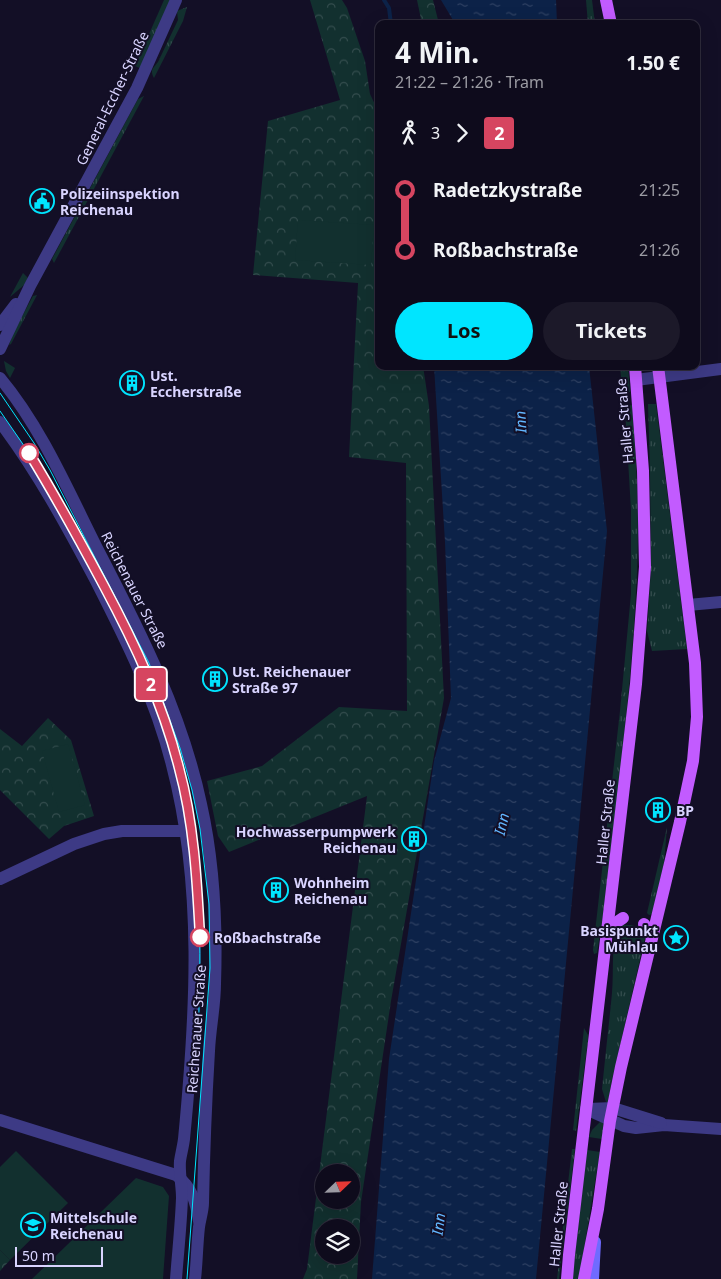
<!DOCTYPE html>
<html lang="de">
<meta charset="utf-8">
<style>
:root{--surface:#0e0b1c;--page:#1c1929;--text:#f1f3f6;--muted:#9b9ba3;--line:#2e2b3b;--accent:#00e5ff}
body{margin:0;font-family:"Noto Sans",sans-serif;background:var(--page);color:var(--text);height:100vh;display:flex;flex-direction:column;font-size:19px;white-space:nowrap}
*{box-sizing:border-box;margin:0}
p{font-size:16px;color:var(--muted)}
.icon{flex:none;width:28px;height:28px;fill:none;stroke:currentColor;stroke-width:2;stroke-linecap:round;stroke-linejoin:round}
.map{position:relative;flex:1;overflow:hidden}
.details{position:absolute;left:375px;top:20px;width:325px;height:350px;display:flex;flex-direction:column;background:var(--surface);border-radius:10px;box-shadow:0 5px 20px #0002,0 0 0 1px var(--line)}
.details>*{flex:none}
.badge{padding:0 10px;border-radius:4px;font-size:18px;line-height:32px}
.needle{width:32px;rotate:67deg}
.controls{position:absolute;left:315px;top:1164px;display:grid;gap:10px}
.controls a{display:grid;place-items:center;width:45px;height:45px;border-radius:50%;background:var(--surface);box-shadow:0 5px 20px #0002,0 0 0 1px var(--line);font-size:25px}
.scale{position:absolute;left:15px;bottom:12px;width:88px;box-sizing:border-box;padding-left:5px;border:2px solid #d9d4ff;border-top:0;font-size:14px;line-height:18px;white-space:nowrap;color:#d9d4ff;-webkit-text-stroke:4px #130f26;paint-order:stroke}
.map>.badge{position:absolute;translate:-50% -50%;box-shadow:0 0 0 2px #fff}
.legs{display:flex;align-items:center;gap:8px;height:55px;padding:0 20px;font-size:16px}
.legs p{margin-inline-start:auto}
.overview{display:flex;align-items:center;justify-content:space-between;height:85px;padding:0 20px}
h1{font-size:28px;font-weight:700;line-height:38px}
.button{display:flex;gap:10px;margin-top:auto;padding:10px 20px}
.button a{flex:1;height:58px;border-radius:30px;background:var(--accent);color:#111;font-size:20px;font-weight:700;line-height:58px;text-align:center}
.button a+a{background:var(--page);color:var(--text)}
ul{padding:0 20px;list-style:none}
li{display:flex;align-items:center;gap:18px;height:60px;font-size:19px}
li i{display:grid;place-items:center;width:8px;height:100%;margin:0 6px;background:currentColor}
li i::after{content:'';width:12px;height:12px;margin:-6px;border:4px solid;border-radius:50%;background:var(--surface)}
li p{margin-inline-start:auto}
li:first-child i{background:linear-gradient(#0000 50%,currentColor 0)}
li:last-child i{background:linear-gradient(currentColor 50%,#0000 0)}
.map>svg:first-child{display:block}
</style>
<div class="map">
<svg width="721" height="1279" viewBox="0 0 721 1279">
<defs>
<pattern id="grass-tufts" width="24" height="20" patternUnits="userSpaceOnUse" patternTransform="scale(1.25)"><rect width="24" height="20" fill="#12302f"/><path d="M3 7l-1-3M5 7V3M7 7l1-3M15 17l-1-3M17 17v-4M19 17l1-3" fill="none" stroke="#344d4e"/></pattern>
<pattern id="park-crowns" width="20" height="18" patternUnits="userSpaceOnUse" patternTransform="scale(1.25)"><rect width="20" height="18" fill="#12302f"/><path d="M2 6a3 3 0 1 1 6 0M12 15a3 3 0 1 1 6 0" fill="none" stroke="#344d4e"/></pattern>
<pattern id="water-ripples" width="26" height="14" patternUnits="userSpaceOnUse" patternTransform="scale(1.25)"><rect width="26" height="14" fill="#0c2248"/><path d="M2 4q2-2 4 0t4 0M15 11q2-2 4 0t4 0" fill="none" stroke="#2f4163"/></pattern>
</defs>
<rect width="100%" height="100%" fill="#130f26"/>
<g fill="url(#grass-tufts)">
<polygon points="164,0 170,0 140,68 135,66"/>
<polygon points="586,0 592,0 595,24 588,24"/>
<path d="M 187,7 L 183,21 L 154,78 C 149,68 155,68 159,60 L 178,20 L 177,11 Z"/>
<polygon points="144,96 54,263 52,259 138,99"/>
<polygon points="23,273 28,278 24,285 10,297"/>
<polygon points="37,295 11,344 9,345 14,331 33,296"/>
<polygon points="4,361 15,368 10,378 6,371"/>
<polygon points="620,366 628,366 630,392 625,392 622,389"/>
<polygon points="648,404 656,404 687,649 652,651 647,631 651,568 650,471"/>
<path d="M 632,405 C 637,467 640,529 636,591 C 631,699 615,808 603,915 L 597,953 L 594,954 L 593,950 L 620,711 L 631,594 L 631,510 L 625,408 L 627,406 Z"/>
<polygon points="189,789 197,826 195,827 193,824 187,791"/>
<polygon points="667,827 664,863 652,914 649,915 647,913"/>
<path d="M 621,925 L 631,925 L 641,928 L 645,938 L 612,1080 L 608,1102 L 606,1102 L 602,1089 C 605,1057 609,1025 612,993 C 614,971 611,949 617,928 Z"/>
<polygon points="670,928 682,932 678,947 666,945"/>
<polygon points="584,1028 588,1035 588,1040 576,1131 573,1130"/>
<polygon points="601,1121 604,1123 602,1139 589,1137 592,1130"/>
<polygon points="572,1149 575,1149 559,1279 557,1279"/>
<polygon points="587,1150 600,1152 579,1279 572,1279"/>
</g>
<g fill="url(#park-crowns)" fill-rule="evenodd">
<path d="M 310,0 L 342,0 L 347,8 L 365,61 L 370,94 L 379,113 L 379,366 L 423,366 L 429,406 L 444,698 L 391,1001 L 361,1202 L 357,1279 L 303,1279 L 307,1269 L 367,796 L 229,852 L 218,836 L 207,781 L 262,766 L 339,707 L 407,711 L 406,463 L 349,457 L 358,283 L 253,275 L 268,121 L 340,100 ZM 324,1172 L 351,1172 L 351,1200 L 324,1200 ZM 324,1228 L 351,1228 L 351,1255 L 324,1255 Z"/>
<polygon points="417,0 433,0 439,24 422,24"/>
<polygon points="48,718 71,740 94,816 64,826 49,839 0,790 0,729 22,746"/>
<polygon points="0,1250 10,1260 0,1271"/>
</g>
<g fill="#12302f">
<polygon points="298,220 374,225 371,265 295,260"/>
<polygon points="68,744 85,805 59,812 42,751"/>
<polygon points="16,1151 68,1203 10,1260 0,1250 0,1167"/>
<polygon points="136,1178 163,1187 169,1196 163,1279 32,1279"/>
</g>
<g fill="url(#water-ripples)">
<polygon points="441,0 556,0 557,24 453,24 453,20"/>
<polygon points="434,366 589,366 607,531 536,1279 372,1279 389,1059 434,761 451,698 445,542"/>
</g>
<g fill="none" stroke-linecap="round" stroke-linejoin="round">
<polyline stroke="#0c2248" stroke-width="4" points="384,0 389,8 391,24"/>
<g stroke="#3d3a85" stroke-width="12">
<polyline points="0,325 16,304"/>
<polyline points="0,349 30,286 137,88 176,0"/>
<polyline points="636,380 721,369"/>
<polyline points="688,605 721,602"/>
<polyline points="0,879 74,844 104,834 122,831 185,831"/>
<polyline points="586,1109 624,1126 636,1128 664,1125 721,1129"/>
<polyline points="588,1109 613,1108 661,1123"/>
<path d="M 0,1120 L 176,1175 C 192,1187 196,1202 199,1221"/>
</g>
<g stroke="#3d3a85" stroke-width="12">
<path d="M 0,378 C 42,428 70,495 99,552 C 141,633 182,714 201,804 C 214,862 217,924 215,984 C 215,1006 210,1028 209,1051 C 206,1101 204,1152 203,1203 C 203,1211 200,1219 199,1227 C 197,1244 197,1262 195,1279"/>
<path d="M 0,422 C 37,471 67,526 96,581 C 126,640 156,700 172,765 C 204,887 196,1015 184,1139 C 183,1147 181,1154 180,1161 C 179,1173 182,1186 182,1198 C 181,1225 178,1252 176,1279"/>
</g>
<polyline stroke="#6f6bff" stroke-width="12" points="593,1279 595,1242"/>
<g stroke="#c25bff" stroke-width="12">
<polyline points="606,0 611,24"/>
<polyline points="644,924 652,937"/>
<polyline points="608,928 623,918"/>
<polyline points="567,1279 569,1255 636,684 645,567 643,471 635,366"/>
<polyline points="584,1279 598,1209 610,1121 621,1067 680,822 693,761 697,717 695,663 658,366"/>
</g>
<g stroke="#00e5ff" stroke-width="1">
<polyline points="0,393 34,443 50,470 149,663 180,748 192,790 200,829 209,904 210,968 187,1279"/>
<polyline points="0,411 29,453 62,506"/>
<path d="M 181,774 C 201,860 202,948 198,1035"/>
</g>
</g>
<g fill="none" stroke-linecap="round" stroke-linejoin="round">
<defs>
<path id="line-1" d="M 29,453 C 56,497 80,541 104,586 C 135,644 163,704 179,768 C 194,823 197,881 200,937"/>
</defs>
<use href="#line-1" stroke="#fff" stroke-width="11"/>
<use href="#line-1" stroke="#d64560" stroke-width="8"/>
</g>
<defs>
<symbol id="civic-ring" viewBox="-11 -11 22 22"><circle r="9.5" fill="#130f26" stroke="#00e5ff" stroke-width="1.5"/><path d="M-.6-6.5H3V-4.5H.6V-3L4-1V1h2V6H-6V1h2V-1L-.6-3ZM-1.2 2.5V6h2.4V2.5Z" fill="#00e5ff"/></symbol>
<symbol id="building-ring" viewBox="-11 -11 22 22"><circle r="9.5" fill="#130f26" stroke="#00e5ff" stroke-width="1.5"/><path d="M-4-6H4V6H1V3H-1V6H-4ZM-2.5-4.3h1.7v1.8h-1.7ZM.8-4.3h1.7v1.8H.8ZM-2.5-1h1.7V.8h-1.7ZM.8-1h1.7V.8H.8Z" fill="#00e5ff"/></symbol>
<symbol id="sight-ring" viewBox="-11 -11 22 22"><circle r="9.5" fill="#130f26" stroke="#00e5ff" stroke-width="1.5"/><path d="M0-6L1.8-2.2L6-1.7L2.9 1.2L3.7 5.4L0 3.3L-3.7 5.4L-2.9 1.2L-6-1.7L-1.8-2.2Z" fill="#00e5ff"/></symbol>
<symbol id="school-ring" viewBox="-11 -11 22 22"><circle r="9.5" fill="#130f26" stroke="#00e5ff" stroke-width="1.5"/><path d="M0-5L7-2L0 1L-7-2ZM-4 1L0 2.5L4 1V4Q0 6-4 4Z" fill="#00e5ff"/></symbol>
</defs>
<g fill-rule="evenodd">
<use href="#civic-ring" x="28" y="187" width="28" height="28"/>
<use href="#building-ring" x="118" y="369" width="28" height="28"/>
<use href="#building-ring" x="201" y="665" width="28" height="28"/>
<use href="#building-ring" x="644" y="796" width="28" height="28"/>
<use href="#building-ring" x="400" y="825" width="28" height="28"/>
<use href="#building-ring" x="262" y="876" width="28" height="28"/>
<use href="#sight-ring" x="662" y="924" width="28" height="28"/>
<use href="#school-ring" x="19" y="1211" width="28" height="28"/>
</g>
<g fill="#fff" stroke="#d64560" stroke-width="2.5">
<circle cx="29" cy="453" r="9"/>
<circle cx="200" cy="937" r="9"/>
</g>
<g text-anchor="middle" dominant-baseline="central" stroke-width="4" stroke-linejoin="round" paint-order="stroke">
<g font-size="14" fill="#d9d4ff" stroke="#130f26">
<text transform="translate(112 98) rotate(-64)">General-Eccher-Straße</text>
<text transform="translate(624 421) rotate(-95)">Haller Straße</text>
<text transform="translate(135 590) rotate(63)">Reichenauer Straße</text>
<text transform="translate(605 822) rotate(-84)">Haller Straße</text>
<text transform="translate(196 1029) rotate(-86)">Reichenauer Straße</text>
<text transform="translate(558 1224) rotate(-84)">Haller Straße</text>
</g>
<g font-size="14" font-weight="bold" fill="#d9d4ff" stroke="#130f26" text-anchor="start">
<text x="60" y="193">Polizeiinspektion<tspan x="60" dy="16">Reichenau</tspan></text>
<text x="150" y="375">Ust.<tspan x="150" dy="16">Eccherstraße</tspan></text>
<text x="232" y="671">Ust. Reichenauer<tspan x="232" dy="16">Straße 97</tspan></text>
<text x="676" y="810">BP</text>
<text x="396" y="831" text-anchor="end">Hochwasserpumpwerk<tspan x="396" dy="16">Reichenau</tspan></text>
<text x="294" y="882">Wohnheim<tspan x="294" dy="16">Reichenau</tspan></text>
<text x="658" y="930" text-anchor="end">Basispunkt<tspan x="658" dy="16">Mühlau</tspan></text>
<text x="50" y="1217">Mittelschule<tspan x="50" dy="16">Reichenau</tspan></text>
</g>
<g font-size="14" font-weight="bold" fill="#d9d4ff" stroke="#130f26" text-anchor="start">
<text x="214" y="937">Roßbachstraße</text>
</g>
<g font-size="15" font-style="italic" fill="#62b6ff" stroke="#130f26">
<text transform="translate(520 422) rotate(-93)">Inn</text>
<text transform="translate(501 824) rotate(-78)">Inn</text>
<text transform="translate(438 1224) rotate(-83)">Inn</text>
</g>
</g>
</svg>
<div class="controls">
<a><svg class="needle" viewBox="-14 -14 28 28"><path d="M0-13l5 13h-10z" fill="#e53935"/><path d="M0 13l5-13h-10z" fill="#9b9ba3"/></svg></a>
<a><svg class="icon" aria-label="layers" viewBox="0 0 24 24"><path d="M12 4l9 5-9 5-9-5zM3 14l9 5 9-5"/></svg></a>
</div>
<div class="scale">50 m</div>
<b class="badge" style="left:151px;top:684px;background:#d64560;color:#fff">2</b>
<section class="details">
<div class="overview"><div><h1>4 Min.</h1><p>21:22 – 21:26 · Tram</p></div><b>1.50 €</b></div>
<div class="legs"><svg class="icon" aria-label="walk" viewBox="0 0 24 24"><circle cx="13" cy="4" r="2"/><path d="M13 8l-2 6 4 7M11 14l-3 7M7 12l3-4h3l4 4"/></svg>3<svg class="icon" aria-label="forward" viewBox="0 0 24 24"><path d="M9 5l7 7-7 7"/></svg><b class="badge" style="background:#d64560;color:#fff">2</b></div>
<ul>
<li><i style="color:#d64560"></i><b>Radetzkystraße</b><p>21:25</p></li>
<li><i style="color:#d64560"></i><b>Roßbachstraße</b><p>21:26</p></li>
</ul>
<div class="button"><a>Los</a><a>Tickets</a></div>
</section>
</div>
